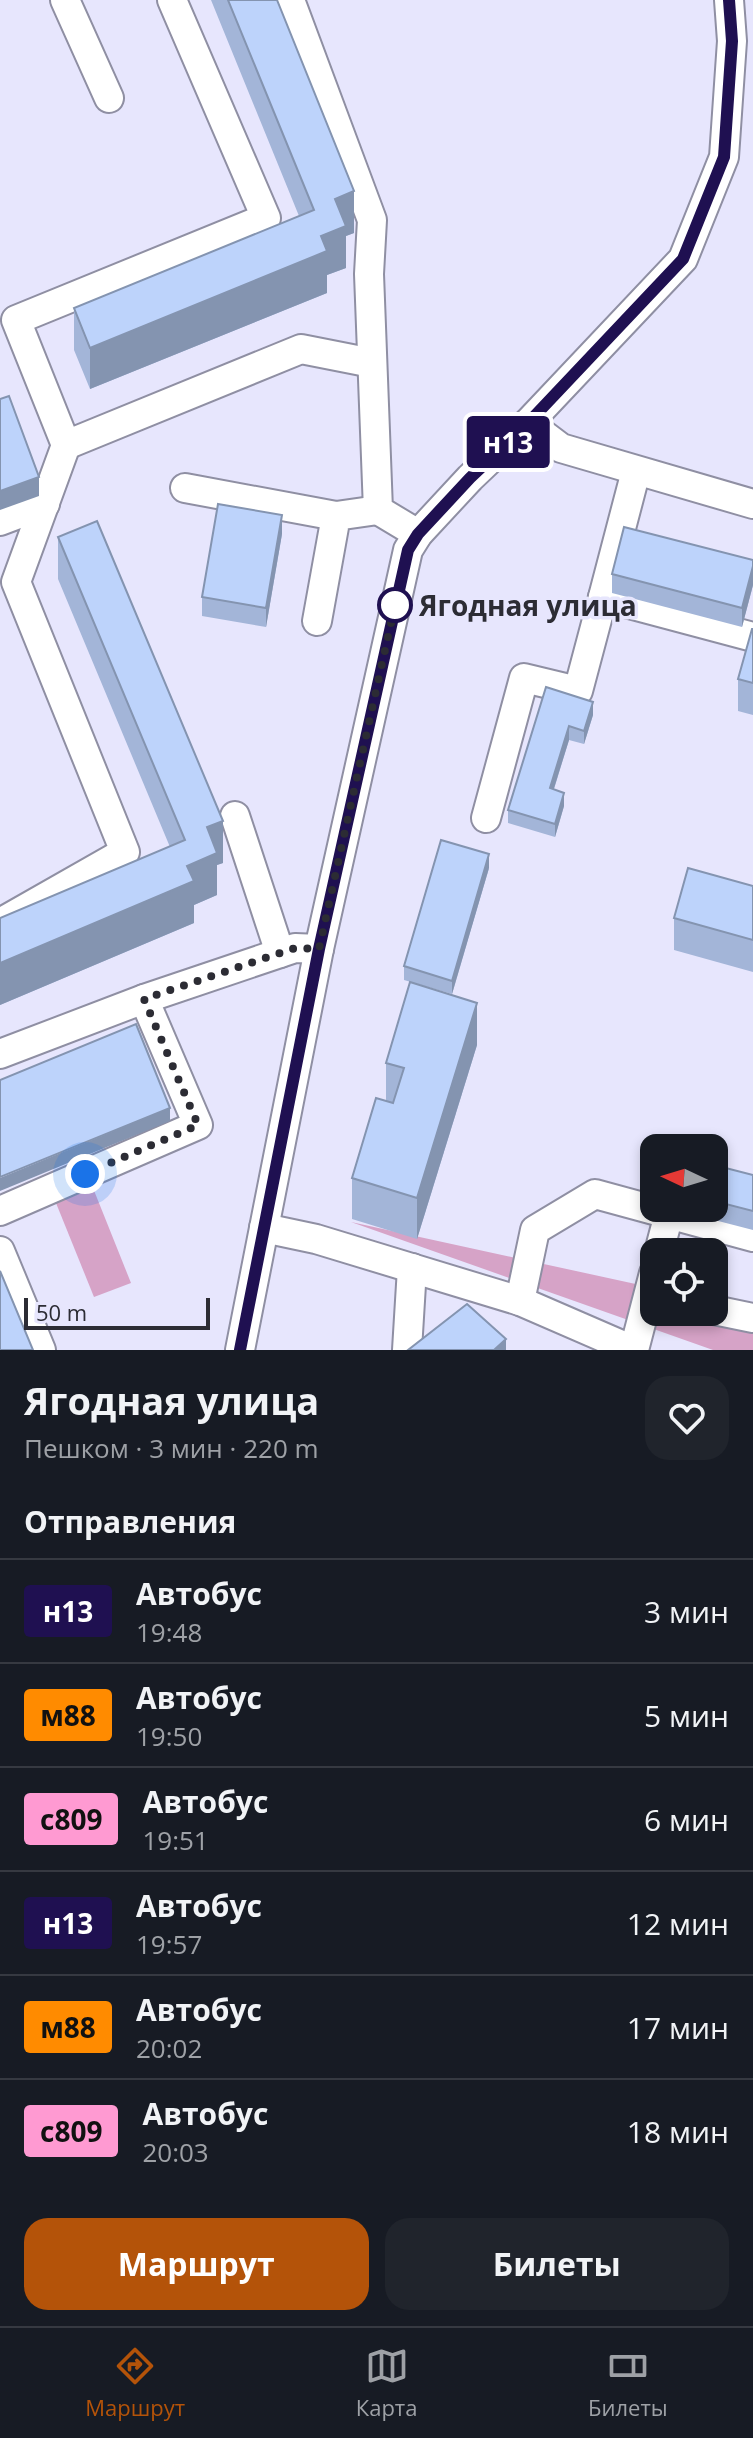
<!DOCTYPE html>
<html lang="ru">
<meta charset="utf-8">
<style>
:root{--surface:#171b24;--page:#20242c;--text:#f1f3f6;--muted:#9ea1a6;--line:#363941;--accent:#b45309}
body{margin:0;font-family:"Open Sans",sans-serif;background:var(--page);color:var(--text);height:100vh;display:flex;flex-direction:column;font-size:30px;white-space:nowrap}
*{box-sizing:border-box;margin:0}
p{font-size:26px;color:var(--muted)}
.icon{flex:none;width:44px;height:44px;fill:none;stroke:currentColor;stroke-width:2;stroke-linecap:round;stroke-linejoin:round}
.map{position:relative;height:1350px;overflow:hidden}
.details{display:flex;flex-direction:column;background:var(--surface);flex:1}
.details>*{flex:none}
.badge{padding:0 16px;border-radius:6px;font-size:28px;line-height:52px}
.needle{width:52px;rotate:274deg}
.tools{position:absolute;left:640px;top:1134px;display:grid;gap:16px}
.tools a{display:grid;place-items:center;width:88px;height:88px;border-radius:16px;background:var(--surface);box-shadow:0 4px 12px #0003;font-size:40px}
.scale{position:absolute;left:24px;bottom:20px;width:186px;box-sizing:border-box;padding-left:8px;border:4px solid #2c2c34;border-top:0;font-size:22px;line-height:28px;white-space:nowrap;color:#2c2c34;-webkit-text-stroke:6px #e7e6fd;paint-order:stroke}
.you{position:absolute;width:40px;height:40px;margin:-20px;border:6px solid #fff;border-radius:50%;background:#1a73e8;box-shadow:0 0 0 12px #1a73e833}
.map>.badge{position:absolute;translate:-50% -50%;box-shadow:0 0 0 4px #fff}
h2{padding:0 24px;font-size:30px;line-height:72px}
.round{display:grid;place-items:center;flex:none;width:84px;height:84px;border-radius:24px;background:var(--page)}
.head{display:flex;align-items:center;justify-content:space-between;height:136px;padding:0 24px}
h1{font-size:38px;font-weight:700;line-height:60px}
.action{display:flex;gap:16px;margin-top:auto;padding:16px 24px}
.action a{flex:1;height:92px;border-radius:24px;background:var(--accent);color:#fff;font-size:32px;font-weight:700;line-height:92px;text-align:center}
.action a+a{background:var(--page);color:var(--text)}
ul{padding:0;list-style:none}
li{display:flex;align-items:center;gap:24px;height:104px;padding:0 24px;border-top:2px solid var(--line)}
li div{flex:1}
li b{display:block;font-size:30px}
li em{font-style:normal}
li .badge{min-width:88px;font-weight:700;text-align:center}
.dock{display:flex;justify-content:space-around;align-items:center;height:112px;border-top:2px solid var(--line);background:var(--surface);font-size:22px;color:var(--muted)}
.dock a{display:grid;justify-items:center;gap:4px}
.dock .on{color:var(--accent)}
.map>svg:first-child{display:block}
</style>
<div class="map">
<svg width="753" height="1350" viewBox="0 0 753 1350">
<rect width="100%" height="100%" fill="#e7e6fd"/>
<g fill="#d6a3c7">
<polygon points="93,1188 131,1283 94,1297 56,1203"/>
<polygon points="351,1222 654,1288 654,1312 753,1310 753,1350 713,1350"/>
</g>
<g fill="none" stroke-linecap="round" stroke-linejoin="round">
<defs>
<g id="minor">
<polyline points="65,0 109,98"/>
<polyline points="290,0 372,220 369,274 378,510 418,534"/>
<polyline points="528,423 561,448 753,504"/>
<polyline points="66,445 301,349 372,363"/>
<polyline points="636,471 603,597 753,637"/>
<polyline points="185,488 336,516"/>
<polyline points="0,521 45,504"/>
<polyline points="317,621 336,516 378,510"/>
<polyline points="235,816 280,953"/>
<polyline points="486,818 524,678 578,691 603,597"/>
<polyline points="0,923 125,852 16,582 66,445 16,320 266,218 172,0"/>
<polyline points="0,1054 144,999 295,948 319,949"/>
<polyline points="0,1211 198,1125 144,999"/>
<polyline points="264,1228 316,1239 520,1301 633,1350"/>
<polyline points="0,1251 41,1350"/>
<polyline points="659,1252 669,1214"/>
<polyline points="520,1301 535,1230 595,1194 753,1237"/>
<polyline points="714,1310 753,1318"/>
<polyline points="240,1350 319,949 408,550 418,534 470,478 528,423 683,259 724,157 732,41 729,0"/>
<polyline points="407,1350 412,1268"/>
<polyline points="634,1350 654,1273"/>
</g>
</defs>
<use href="#minor" stroke="#8f8fa3" stroke-width="32"/>
<use href="#minor" stroke="#fff" stroke-width="28"/>
</g>
<g fill="#a3b5d8">
<polygon points="211,0 277,0 354,233 346,236 346,268 327,275 327,293 90,389 74,350 74,308 299,216"/>
<polygon points="282,534 266,627 202,616 202,597"/>
<polygon points="58,537 223,863 217,865 217,895 194,905 194,923 0,1005 0,918 170,847 58,579"/>
<polygon points="753,560 753,585 742,627 612,593 612,574"/>
<polygon points="753,629 753,715 738,711 738,679"/>
<polygon points="546,687 593,715 584,744 569,740 554,789 564,806 555,837 508,823 508,810"/>
<polygon points="489,868 452,994 404,980 404,966"/>
<polygon points="753,886 753,972 674,950 674,918"/>
<polygon points="477,1045 417,1239 352,1219 352,1178 386,1101 386,1063"/>
<polygon points="714,1165 753,1175 753,1230 668,1208 714,1208"/>
</g>
<g fill="#8494b0">
<polygon points="354,191 354,233 346,236 346,268 327,275 327,293 90,389 90,348 321,236 335,199"/>
<polygon points="39,477 39,496 0,510 0,491"/>
<polygon points="282,515 282,534 266,627 266,608"/>
<polygon points="753,566 753,585 742,627 742,608"/>
<polygon points="593,702 593,715 584,744 584,731"/>
<polygon points="569,726 569,740 550,801 550,788"/>
<polygon points="564,793 564,806 555,837 555,824"/>
<polygon points="223,821 223,863 217,865 217,895 194,905 194,923 0,1005 0,963 187,866 207,827"/>
<polygon points="489,854 489,868 452,994 452,981"/>
<polygon points="477,1003 477,1045 417,1239 417,1198"/>
<polygon points="170,1108 170,1121 0,1191 0,1178"/>
<polygon points="506,1339 506,1350 494,1350"/>
</g>
<g fill="#bdd3fb" stroke="#8494b0" stroke-width="2">
<polygon points="228,0 277,0 354,191 335,199 346,226 321,236 327,251 90,348 74,308 314,210"/>
<polygon points="9,396 39,477 0,491 0,399"/>
<polygon points="218,504 282,515 266,608 202,597"/>
<polygon points="97,521 223,821 207,827 217,853 187,866 194,881 0,963 0,918 185,840 58,537"/>
<polygon points="624,527 753,560 753,566 742,608 612,574"/>
<polygon points="752,629 753,629 753,683 738,679"/>
<polygon points="546,687 593,702 584,731 569,726 550,788 564,793 555,824 508,810"/>
<polygon points="441,840 489,854 452,981 404,966"/>
<polygon points="688,868 753,886 753,940 674,918"/>
<polygon points="410,982 477,1003 417,1198 352,1178 376,1098 393,1103 404,1068 386,1063"/>
<polygon points="136,1024 170,1108 0,1177 0,1080"/>
<polygon points="714,1165 753,1175 753,1211 714,1201"/>
<polygon points="0,1271 33,1350 0,1350"/>
<polygon points="467,1304 506,1339 494,1350 408,1350"/>
</g>
<g fill="none" stroke-linecap="round" stroke-linejoin="round">
<defs>
<polyline id="line" points="240,1350 319,949 408,550 418,534 470,478 528,423 683,259 724,157 732,41 729,0"/>
</defs>
<use href="#line" stroke="#fff" stroke-width="18"/>
<use href="#line" stroke="#1f1051" stroke-width="12"/>
<polyline stroke="#2c2c34" stroke-width="8" stroke-dasharray="0 14.4" points="85,1174 198,1125 144,999 295,948 319,949 395,605"/>
</g>
<circle fill="#fff" stroke="#1f1051" stroke-width="4" cx="395" cy="605" r="16"/>
<g text-anchor="middle" dominant-baseline="central" stroke-width="7" stroke-linejoin="round" paint-order="stroke">
<g font-size="28" font-weight="bold" fill="#2c2c34" stroke="#e7e6fd" text-anchor="start">
<text x="419" y="605">Ягодная улица</text>
</g>
</g>
</svg>
<div class="tools">
<a><svg class="needle" viewBox="-14 -14 28 28"><path d="M0-13l5 13h-10z" fill="#e53935"/><path d="M0 13l5-13h-10z" fill="#9ea1a6"/></svg></a>
<a><svg class="icon" aria-label="locate" viewBox="0 0 24 24"><circle cx="12" cy="12" r="6"/><path d="M12 2v4M12 18v4M2 12h4M18 12h4"/></svg></a>
</div>
<div class="scale">50 m</div>
<div class="you" style="left:85px;top:1174px"></div>
<b class="badge" style="left:508px;top:442px;background:#1f1051;color:#fff">н13</b>
</div>
<section class="details">
<div class="head"><div><h1>Ягодная улица</h1><p>Пешком · 3 мин · 220 m</p></div><a class="round"><svg class="icon" aria-label="heart" viewBox="0 0 24 24"><path d="M12 20l-8-8c-3-5 5-10 8-4 3-6 11-1 8 4z"/></svg></a></div>
<h2>Отправления</h2>
<ul>
<li><span class="badge" style="background:#1f1051;color:#fff">н13</span><div><b>Автобус</b><p>19:48</p></div><em>3 мин</em></li>
<li><span class="badge" style="background:#ff8b00;color:#111">м88</span><div><b>Автобус</b><p>19:50</p></div><em>5 мин</em></li>
<li><span class="badge" style="background:#ff9ad2;color:#111">с809</span><div><b>Автобус</b><p>19:51</p></div><em>6 мин</em></li>
<li><span class="badge" style="background:#1f1051;color:#fff">н13</span><div><b>Автобус</b><p>19:57</p></div><em>12 мин</em></li>
<li><span class="badge" style="background:#ff8b00;color:#111">м88</span><div><b>Автобус</b><p>20:02</p></div><em>17 мин</em></li>
<li><span class="badge" style="background:#ff9ad2;color:#111">с809</span><div><b>Автобус</b><p>20:03</p></div><em>18 мин</em></li>
</ul>
<div class="action"><a>Маршрут</a><a>Билеты</a></div>
</section>
<nav class="dock">
<a class="on"><svg class="icon" aria-label="directions" viewBox="0 0 24 24"><path d="M12 3l9 9-9 9-9-9zM9 14v-3h6M13 9l2 2-2 2"/></svg>Маршрут</a>
<a><svg class="icon" aria-label="map" viewBox="0 0 24 24"><path d="M3 6l6-2 6 2 6-2v14l-6 2-6-2-6 2zM9 4v14M15 6v14"/></svg>Карта</a>
<a><svg class="icon" aria-label="tickets" viewBox="0 0 24 24"><path d="M3 7h18v10H3zM15 7v10"/></svg>Билеты</a>
</nav>
